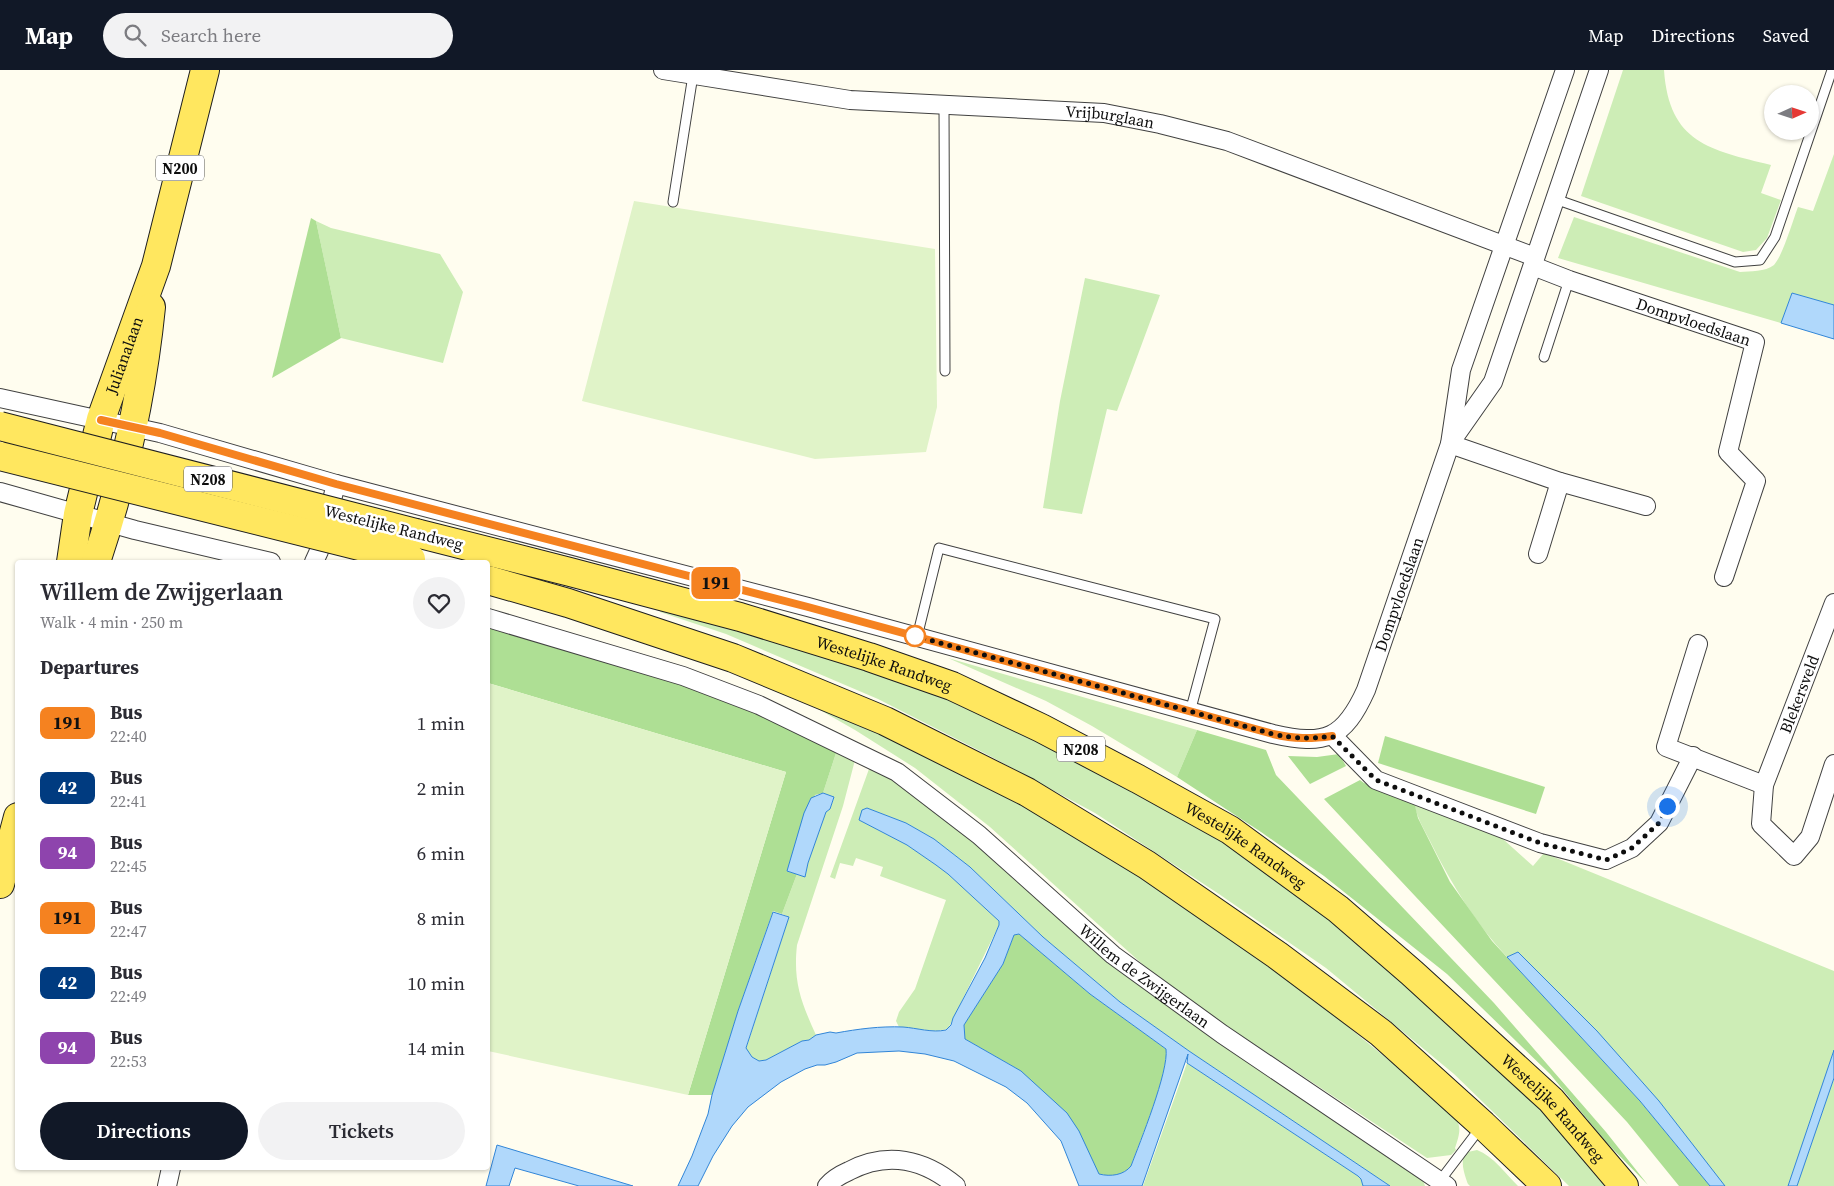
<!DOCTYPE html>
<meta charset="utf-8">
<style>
:root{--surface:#fff;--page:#f2f2f3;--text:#2b2b33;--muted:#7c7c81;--accent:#111827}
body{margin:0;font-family:"Source Serif 4",serif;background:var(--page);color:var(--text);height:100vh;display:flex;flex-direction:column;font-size:19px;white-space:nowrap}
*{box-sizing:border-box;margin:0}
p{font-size:16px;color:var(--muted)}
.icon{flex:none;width:28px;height:28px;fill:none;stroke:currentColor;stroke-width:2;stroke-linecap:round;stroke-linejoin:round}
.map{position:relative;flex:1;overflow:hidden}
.details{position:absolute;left:15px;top:490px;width:475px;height:610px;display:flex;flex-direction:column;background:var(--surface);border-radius:5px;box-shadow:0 1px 4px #0004}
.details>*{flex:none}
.badge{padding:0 10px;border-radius:8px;font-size:18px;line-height:32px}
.needle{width:32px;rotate:87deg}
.controls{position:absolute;left:1764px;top:15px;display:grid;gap:10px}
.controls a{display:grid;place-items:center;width:55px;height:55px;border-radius:50%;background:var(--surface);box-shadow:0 1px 4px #0004;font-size:25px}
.you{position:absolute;width:25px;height:25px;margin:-12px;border:4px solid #fff;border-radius:50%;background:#1a73e8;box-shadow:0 0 0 8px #1a73e833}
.map>.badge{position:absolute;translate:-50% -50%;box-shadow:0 0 0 2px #fff}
h2{padding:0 25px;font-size:19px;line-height:45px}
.round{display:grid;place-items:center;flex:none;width:52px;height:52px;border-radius:26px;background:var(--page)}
.summary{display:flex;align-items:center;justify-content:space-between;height:85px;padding:0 25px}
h1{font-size:24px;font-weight:600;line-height:38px}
.button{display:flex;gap:10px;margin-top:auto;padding:10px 25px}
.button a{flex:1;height:58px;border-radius:30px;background:var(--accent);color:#fff;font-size:20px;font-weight:600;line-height:58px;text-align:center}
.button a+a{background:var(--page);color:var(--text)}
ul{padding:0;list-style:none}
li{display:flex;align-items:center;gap:15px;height:65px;padding:0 25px}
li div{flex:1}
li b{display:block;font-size:19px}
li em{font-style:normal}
li .badge{min-width:55px;font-weight:700;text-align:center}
header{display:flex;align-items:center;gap:30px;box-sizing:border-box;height:70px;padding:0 25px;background:var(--accent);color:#fff}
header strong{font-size:24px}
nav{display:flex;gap:28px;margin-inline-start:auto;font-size:18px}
.search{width:350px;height:45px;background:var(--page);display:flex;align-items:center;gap:12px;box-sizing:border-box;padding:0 18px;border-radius:28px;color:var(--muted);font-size:19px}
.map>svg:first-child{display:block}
</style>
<header>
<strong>Map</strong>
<div class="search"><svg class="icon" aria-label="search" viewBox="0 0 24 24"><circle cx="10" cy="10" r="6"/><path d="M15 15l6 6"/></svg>Search here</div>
<nav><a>Map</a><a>Directions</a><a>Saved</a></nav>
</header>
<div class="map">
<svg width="1834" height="1116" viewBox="0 0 1834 1116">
<rect width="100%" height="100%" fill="#fffdef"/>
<g fill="#cdedb6">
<path d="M 1623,0 L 1664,0 C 1669,73 1710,80 1771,95 L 1761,123 L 1781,130 L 1767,168 L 1756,180 L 1743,182 L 1581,126 Z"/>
<path d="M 1834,84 L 1834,235 L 1792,223 L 1781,253 L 1558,188 L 1574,147 L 1740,202 C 1750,201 1765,202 1774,195 C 1783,185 1793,150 1798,137 L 1813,141 Z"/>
<polygon points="316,151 331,158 440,184 463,222 443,293 341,268"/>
<polygon points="1085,208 1160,225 1117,341 1107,339 1082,444 1043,438 1060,331"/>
<polygon points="661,538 877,603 942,627 1031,666 1196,753 1324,843 1482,980 1531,1030 1538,1035 1610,1116 1569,1116 1454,1004 1326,898 1219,824 1095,743 988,685 878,629 726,564 660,542"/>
<polygon points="948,588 1197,660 1177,707 1092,656 1046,631"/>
<path d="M 799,628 L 935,688 L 1030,738 L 1197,842 L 1309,925 L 1450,1040 C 1462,1055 1461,1060 1455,1078 L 1456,1080 L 1451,1085 L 1427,1088 L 1219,951 L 1150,901 L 990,757 L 915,698 L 855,660 Z"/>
<path d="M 837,680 L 855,690 L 843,736 L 797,875 C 793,912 801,932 816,965 L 809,970 L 802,971 L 766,990 L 759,991 L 752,987 L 746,979 L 789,847 L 782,844 L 797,804 L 805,807 L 808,793 L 826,742 L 830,739 L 834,728 L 823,723 Z"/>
<polygon points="869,699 882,704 925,731 985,780 1088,872 1153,926 1335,1051 1422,1107 1425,1116 1390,1116 1189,981 1120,932 1043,867 970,797 934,769 906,753 867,738 859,750 907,775 936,795 948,804 999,851 999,855 948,959 936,961 899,957 896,951 899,942 915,919 946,830 880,806 883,797 856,788 853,796 840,793 835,809 830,807"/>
<path d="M 1413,728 L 1494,761 L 1533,796 L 1544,783 L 1834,901 L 1834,980 L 1788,1116 L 1724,1116 L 1518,882 L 1507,887 C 1476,854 1452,815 1432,775 C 1424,759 1415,745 1413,728 Z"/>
<polygon points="1187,993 1358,1106 1361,1109 1363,1116 1143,1116"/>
<polygon points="1834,1008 1834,1116 1797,1116"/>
<path d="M 1477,1080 C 1493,1086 1506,1104 1518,1116 L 1470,1116 L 1468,1114 C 1465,1106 1458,1087 1468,1082 C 1471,1081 1474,1081 1477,1080 Z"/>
</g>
<g fill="#aedf94">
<polygon points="311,148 316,151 341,268 272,308"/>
<polygon points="488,556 736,628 837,680 823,723 815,725 787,801 797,804 782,844 773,841 738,941 712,1025 688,1025 786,702 488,613"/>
<polygon points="1197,660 1266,680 1276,705 1494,933 1606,1062 1648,1115 1606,1072 1550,1004 1447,904 1324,806 1261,762 1177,707"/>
<polygon points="1385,666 1545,717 1536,744 1378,693"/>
<polygon points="1339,684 1346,696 1310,714 1288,686 1317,687"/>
<polygon points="1360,710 1364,713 1413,728 1418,748 1450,812 1492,871 1640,1031 1710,1116 1679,1116 1627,1052 1324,729"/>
<path d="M 1019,864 L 1090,924 L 1166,979 C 1169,1001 1140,1072 1131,1096 C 1124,1105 1111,1107 1099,1104 L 1021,1001 L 965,969 L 964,955 L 1003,894 L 1014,865 Z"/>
</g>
<g fill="#e0f3c8">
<polygon points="634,131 935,179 937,337 926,382 815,389 582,331"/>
<polygon points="488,613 786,702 688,1025 488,981"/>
</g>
<g fill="#b0d8fb" stroke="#3185d7" fill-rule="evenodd">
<polygon points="1792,223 1834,235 1834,269 1781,253"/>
<polygon points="823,723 834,727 830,739 826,742 808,793 805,807 787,801 804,743 811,728"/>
<path d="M 867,738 L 906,753 L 934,769 L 970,797 L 1043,867 L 1120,932 L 1189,981 L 1390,1116 L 1363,1116 L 1361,1109 L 1358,1106 L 1187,993 L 1188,984 L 1142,1116 L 1079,1116 L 1061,1071 L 1027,1033 L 1006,1017 L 954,991 L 925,984 L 899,981 L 857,983 L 836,992 L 825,995 L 817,995 L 805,999 L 781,1012 L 748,1037 L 732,1056 L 713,1086 L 698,1116 L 678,1116 L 692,1086 L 708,1044 L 712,1025 L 738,941 L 773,842 L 789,847 L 746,978 L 752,987 L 759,991 L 766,990 L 802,971 L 809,970 L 816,965 L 830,962 L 836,963 C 858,959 880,956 903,957 C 917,958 932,963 946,960 L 951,955 L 953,948 L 985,888 L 999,855 L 999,851 L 948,804 L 936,795 L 907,775 L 859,750 L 862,740 ZM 1019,864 L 1090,924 L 1166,979 C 1169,1001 1140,1072 1131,1096 C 1124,1105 1111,1107 1099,1104 L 1079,1061 L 1067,1043 L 1021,1001 L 965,969 L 964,955 L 1003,894 L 1014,865 Z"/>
<polygon points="1518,882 1597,961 1659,1031 1725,1116 1710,1116 1640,1031 1507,887"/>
<polygon points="1834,980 1834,1008 1797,1116 1788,1116"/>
<polygon points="497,1075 633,1116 579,1116 515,1098 509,1116 486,1116"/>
</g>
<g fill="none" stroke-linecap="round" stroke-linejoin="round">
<defs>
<g id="service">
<polyline points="944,35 945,301"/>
<polyline points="1555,129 1735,192 1760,190 1775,167 1832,0"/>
<polyline points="673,132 693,5"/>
<polyline points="1544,287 1569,210"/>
<polyline points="917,567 939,478 1215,549 1190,642"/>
<polyline points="1439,1112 1481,1057"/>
</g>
<g id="minor">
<path id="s1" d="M 663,0 L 850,30 L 1104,43 L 1160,54 L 1227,71 L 1535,187"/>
<path id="s2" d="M 1533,196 L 1569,210 L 1755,272 L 1728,382 L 1756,411 L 1724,507"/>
<path id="s3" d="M 0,328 L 160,363 L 336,414 L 808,537 L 1273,664 C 1325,676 1344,669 1366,620 L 1450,374 L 1461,300 L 1565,0"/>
<polyline points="1453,369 1493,312 1599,0"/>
<polyline points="1450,374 1560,412 1646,436"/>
<polyline points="0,422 135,460 271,492"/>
<polyline points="1538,484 1560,412"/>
<polyline points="314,492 319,481 336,414"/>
<polyline points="1834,533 1764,715 1761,754 1794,786 1810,767 1834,694"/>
<path id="s4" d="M 488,548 L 683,606 L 759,635 L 897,702 L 979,765 L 1113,885 L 1222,964 L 1447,1116"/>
<polyline points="1698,574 1666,677 1764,715"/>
<polyline points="1332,665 1376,710 1540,773 1606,790 1632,778 1659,753 1693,686"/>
<polyline points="167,1116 171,1098"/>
<path d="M 827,1116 C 833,1109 840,1105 849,1101 C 887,1081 924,1089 956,1116"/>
</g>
<g id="primary">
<path id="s5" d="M 416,463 L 570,502 L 740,547 L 869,587 L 952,616 L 1041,658 L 1138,709 L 1230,760 L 1338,839 L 1412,903 L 1551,1030 L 1624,1116"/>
<path id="s6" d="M 71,492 L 78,444 L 101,349 L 156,196 L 205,0"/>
<path d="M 96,492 C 124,408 142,326 151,237"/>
<polyline points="488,510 568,533 733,588 885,651 1027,722 1147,795 1277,885 1381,963 1483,1055 1547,1116"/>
<polyline points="0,814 18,747"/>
</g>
</defs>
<use href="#service" stroke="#414141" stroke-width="11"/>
<use href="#minor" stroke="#414141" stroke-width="20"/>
<use href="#primary" stroke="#1f1f1f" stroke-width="30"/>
<use href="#service" stroke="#fff" stroke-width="9"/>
<use href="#minor" stroke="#fff" stroke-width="18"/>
<use href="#primary" stroke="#ffe75f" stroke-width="28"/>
<defs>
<g id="primary-bridge">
<polyline points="0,356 416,463"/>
<polyline points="0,386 411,489"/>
</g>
</defs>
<use href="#primary-bridge" stroke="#1f1f1f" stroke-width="30" stroke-linecap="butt"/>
<use href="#primary-bridge" stroke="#ffe75f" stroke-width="28"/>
</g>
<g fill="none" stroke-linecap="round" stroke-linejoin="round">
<defs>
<path id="line" d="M 101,350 L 160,363 L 336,414 L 808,537 L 1273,664 C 1295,669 1310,669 1332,666"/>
</defs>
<use href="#line" stroke="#fff" stroke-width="11"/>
<use href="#line" stroke="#f58220" stroke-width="8"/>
<path stroke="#0e0e0e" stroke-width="5" stroke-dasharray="0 9" d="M 915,566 L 1273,664 C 1295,669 1310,669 1332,666 L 1376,710 L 1540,773 L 1606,790 L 1632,778 L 1659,753 L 1667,736"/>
</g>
<circle fill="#fff" stroke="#f58220" stroke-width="2.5" cx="915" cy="566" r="10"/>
<g text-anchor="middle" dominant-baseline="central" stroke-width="5" stroke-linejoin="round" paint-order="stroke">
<g fill="#fff" stroke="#565656" stroke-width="1">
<rect x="156" y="85.5" width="48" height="25" rx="4"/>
<rect x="184" y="396.5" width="48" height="25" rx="4"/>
<rect x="1057" y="666.5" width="48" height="25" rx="4"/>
</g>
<g font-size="15" font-weight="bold" fill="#0e0e0e">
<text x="180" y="98">N200</text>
<text x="208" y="409">N208</text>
<text x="1081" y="679">N208</text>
</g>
<g font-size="16" fill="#0e0e0e" stroke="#fff">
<text stroke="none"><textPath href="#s1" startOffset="450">Vrijburglaan</textPath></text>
<text stroke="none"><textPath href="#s2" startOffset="170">Dompvloedslaan</textPath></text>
<text stroke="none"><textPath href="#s6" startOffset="214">Julianalaan</textPath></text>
<text transform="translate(394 457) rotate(14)">Westelijke Randweg</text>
<text stroke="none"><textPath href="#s3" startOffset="1535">Dompvloedslaan</textPath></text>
<text stroke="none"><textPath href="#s5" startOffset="486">Westelijke Randweg</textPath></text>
<text transform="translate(1799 624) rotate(-69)">Blekersveld</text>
<text stroke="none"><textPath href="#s5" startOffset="892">Westelijke Randweg</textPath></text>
<text stroke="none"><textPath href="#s4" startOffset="759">Willem de Zwijgerlaan</textPath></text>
<text stroke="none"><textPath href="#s5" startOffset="1298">Westelijke Randweg</textPath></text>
</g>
</g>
</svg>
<div class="controls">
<a><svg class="needle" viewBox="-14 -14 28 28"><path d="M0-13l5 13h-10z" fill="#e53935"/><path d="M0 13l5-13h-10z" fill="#7c7c81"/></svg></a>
</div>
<div class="you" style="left:1667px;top:736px"></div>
<b class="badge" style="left:716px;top:513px;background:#f58220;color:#111">191</b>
<section class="details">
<div class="summary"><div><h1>Willem de Zwijgerlaan</h1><p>Walk · 4 min · 250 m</p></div><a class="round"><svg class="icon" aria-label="heart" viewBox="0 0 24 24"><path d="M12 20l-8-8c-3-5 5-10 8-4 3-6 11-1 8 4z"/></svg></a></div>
<h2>Departures</h2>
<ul>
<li><span class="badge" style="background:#f58220;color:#111">191</span><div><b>Bus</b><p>22:40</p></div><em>1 min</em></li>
<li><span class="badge" style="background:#003b80;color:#fff">42</span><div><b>Bus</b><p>22:41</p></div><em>2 min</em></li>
<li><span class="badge" style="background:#8e44ad;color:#fff">94</span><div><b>Bus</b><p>22:45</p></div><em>6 min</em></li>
<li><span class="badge" style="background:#f58220;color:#111">191</span><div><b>Bus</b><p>22:47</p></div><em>8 min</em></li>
<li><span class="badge" style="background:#003b80;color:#fff">42</span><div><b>Bus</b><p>22:49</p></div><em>10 min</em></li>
<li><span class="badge" style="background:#8e44ad;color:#fff">94</span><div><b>Bus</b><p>22:53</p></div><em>14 min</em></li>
</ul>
<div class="button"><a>Directions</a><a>Tickets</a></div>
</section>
</div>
